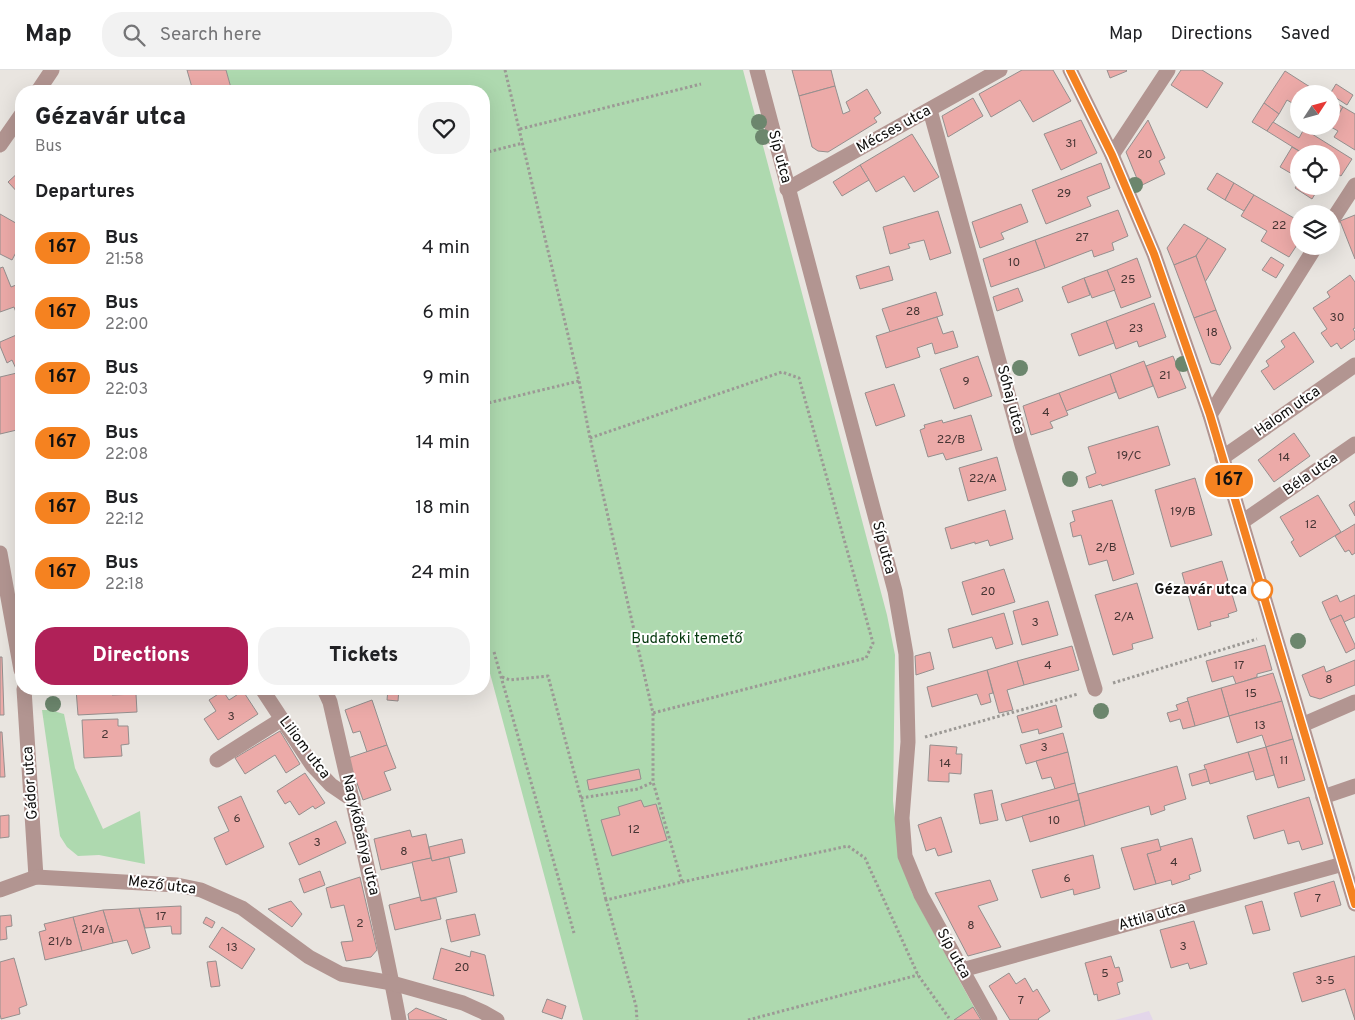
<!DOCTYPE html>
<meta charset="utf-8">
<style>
:root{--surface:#fff;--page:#f2f2f2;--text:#202124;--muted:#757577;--line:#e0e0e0;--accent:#b02158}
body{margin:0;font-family:Overpass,sans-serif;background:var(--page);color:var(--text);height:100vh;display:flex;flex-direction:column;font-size:19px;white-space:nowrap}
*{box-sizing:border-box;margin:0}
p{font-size:16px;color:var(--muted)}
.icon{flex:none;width:28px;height:28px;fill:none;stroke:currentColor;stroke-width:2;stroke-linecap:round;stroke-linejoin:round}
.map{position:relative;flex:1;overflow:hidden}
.panel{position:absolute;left:15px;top:15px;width:475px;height:610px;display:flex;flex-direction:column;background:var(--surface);border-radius:20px;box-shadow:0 5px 20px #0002}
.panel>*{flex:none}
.badge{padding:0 10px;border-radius:16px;font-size:18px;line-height:32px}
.needle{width:32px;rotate:54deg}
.fabs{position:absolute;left:1290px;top:15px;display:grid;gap:10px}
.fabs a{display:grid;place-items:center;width:50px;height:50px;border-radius:50%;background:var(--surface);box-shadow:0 5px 20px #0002;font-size:25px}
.map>.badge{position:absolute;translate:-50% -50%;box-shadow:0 0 0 2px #fff}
h2{padding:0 20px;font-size:19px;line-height:45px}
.round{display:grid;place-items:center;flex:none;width:52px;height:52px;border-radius:20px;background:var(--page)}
.overview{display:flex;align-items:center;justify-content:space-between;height:85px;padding:0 20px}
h1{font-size:24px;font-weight:800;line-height:38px}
.action{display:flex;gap:10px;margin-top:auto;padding:10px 20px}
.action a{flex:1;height:58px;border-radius:20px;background:var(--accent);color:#fff;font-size:20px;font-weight:800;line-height:58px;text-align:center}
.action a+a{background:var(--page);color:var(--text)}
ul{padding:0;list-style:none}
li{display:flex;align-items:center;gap:15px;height:65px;padding:0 20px}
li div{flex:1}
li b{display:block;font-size:19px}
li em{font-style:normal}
li .badge{min-width:55px;font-weight:700;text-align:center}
header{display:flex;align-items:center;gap:30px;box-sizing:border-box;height:70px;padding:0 25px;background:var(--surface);border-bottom:1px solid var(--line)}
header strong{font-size:24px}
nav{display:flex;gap:28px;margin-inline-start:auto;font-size:18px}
.search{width:350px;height:45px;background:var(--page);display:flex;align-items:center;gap:12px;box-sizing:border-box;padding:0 18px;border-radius:20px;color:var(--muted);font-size:19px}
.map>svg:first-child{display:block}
</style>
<header>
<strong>Map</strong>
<div class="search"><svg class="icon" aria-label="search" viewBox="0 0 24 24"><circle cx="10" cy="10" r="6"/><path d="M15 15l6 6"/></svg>Search here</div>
<nav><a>Map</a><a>Directions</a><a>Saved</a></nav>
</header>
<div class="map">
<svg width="1355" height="950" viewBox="0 0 1355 950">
<rect width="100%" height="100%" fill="#e9e5e0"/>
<polygon fill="#e3d6ea" points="1149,941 1153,950 1115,950"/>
<g fill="#aed9af">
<polygon points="226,0 743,0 887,545 895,585 893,731 898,778 912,823 981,950 583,950 484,581 484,21 221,21 231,18"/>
<polygon points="42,640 50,640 64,644 75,698 103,759 140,741 145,794 99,785 78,786 67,777 60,766"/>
</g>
<g fill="#ecaaa8" stroke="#958f8e">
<polygon points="187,0 226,0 231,18 221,21 193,21"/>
<polygon points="792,0 831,0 835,16 799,26"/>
<polygon points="1022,0 1053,0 1071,31 1033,52 1020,30 991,47 979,24"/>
<polygon points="1107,0 1126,0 1127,1 1110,8"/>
<polygon points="1181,0 1202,0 1223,13 1207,38 1171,15"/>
<polygon points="1285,1 1321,24 1299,24 1299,37 1287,30 1279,44 1264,33"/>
<polygon points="1336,14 1353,25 1347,35 1330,24"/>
<polygon points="835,16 843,44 850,41 846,32 867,19 881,43 874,48 877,52 828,82 818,81 812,77 799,26"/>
<polygon points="973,28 983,46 948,67 942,46"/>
<polygon points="1331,30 1343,37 1331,56"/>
<polygon points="1264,33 1279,44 1267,61 1252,52"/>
<polygon points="1343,37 1355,44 1355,80 1334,67 1338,61 1331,57"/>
<polygon points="1081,50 1097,83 1061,100 1044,64"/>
<polygon points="1148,50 1165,88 1159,91 1165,104 1140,116 1126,82"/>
<polygon points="1273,52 1299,68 1304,59 1352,89 1341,106 1331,100 1331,84 1304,84 1267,61"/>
<polygon points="912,64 939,107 914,122 904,106 876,122 860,95"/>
<polygon points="1292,77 1304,84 1299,84 1299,108 1280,97"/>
<polygon points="1101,93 1110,118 1087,127 1091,136 1046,154 1032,120"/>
<polygon points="860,95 869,110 842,126 833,112"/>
<polygon points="21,100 21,126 8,112"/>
<polygon points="1217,103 1234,113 1225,130 1207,119"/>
<polygon points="1299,112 1299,116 1320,116 1312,129 1295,118"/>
<polygon points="1234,113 1254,125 1244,141 1225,130"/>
<polygon points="1254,125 1299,151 1299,172 1289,187 1261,171 1267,161 1241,146"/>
<polygon points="1021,134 1028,152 1001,163 1004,169 980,178 972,152"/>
<polygon points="1118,140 1128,166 1112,173 1114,180 1094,187 1092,180 1045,198 1035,170"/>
<polygon points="938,141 951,183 930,190 924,170 908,174 910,178 890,184 883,157"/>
<polygon points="0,144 21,156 21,173 12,190 0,184"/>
<polygon points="1355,145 1355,189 1340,151"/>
<polygon points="1184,154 1208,168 1196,186 1174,195 1167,178"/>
<polygon points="1208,168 1226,179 1205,212 1196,186"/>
<polygon points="1035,170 1045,198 991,217 983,189"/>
<polygon points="1196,186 1216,240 1194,248 1174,195"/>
<polygon points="1271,187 1284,195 1276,208 1262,200"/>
<polygon points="1137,188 1151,227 1121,238 1107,200"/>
<polygon points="889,196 893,210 860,219 856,206"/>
<polygon points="3,197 11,217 21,213 21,244 17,245 14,237 0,242 0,198"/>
<polygon points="1107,200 1115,220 1092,228 1084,208"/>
<polygon points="1350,205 1355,212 1355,258 1353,259 1355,262 1355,269 1341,279 1337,273 1331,277 1321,263 1327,259 1313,238 1330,227 1327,222"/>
<polygon points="1084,208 1090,225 1068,233 1062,217"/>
<polygon points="1018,218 1023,231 997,241 993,227"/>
<polygon points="936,222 943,245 890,262 882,239"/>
<polygon points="1154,233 1166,267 1139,277 1137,271 1116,279 1106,251"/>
<polygon points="1216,240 1231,278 1220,295 1211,293 1194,248"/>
<polygon points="937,247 943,264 953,261 958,277 935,284 932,273 917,278 920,287 886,298 876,266"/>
<polygon points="1106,251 1114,273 1079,286 1071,264"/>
<polygon points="1294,262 1314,292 1274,320 1261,301 1269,296 1266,291 1285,277 1281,271"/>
<polygon points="21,263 21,302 18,303 12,290 7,293 0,276 0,272"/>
<polygon points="978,286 992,326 954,339 940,299"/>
<polygon points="1173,286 1186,318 1158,328 1146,296"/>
<polygon points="1144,291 1153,316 1119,329 1110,304"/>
<polygon points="21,302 21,359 0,364 0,307"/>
<polygon points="1110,304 1116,322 1066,341 1059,323"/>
<polygon points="894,314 905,346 876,356 865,323"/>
<polygon points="1059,323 1068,345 1050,352 1053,358 1031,365 1023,336"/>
<polygon points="971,345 982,380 946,390 943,383 928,387 920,360 925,358 924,355 942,350 943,353"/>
<polygon points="1158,356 1170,395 1102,416 1101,414 1089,418 1086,407 1096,403 1088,377"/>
<polygon points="1294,363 1310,386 1274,412 1258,390"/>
<polygon points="997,387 1006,420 968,431 959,398"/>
<polygon points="1195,408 1212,465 1171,477 1155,420"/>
<polygon points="1318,425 1341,462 1300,487 1291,472 1294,470 1280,447"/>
<polygon points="1112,430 1134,504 1113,511 1107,490 1089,495 1081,465 1073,467 1070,453 1075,451 1072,441"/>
<polygon points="1355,431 1355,446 1349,435"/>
<polygon points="1005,440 1013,469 990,476 988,470 975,474 975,472 951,479 945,458"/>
<polygon points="1355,454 1355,483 1352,485 1349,480 1345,482 1335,466"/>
<polygon points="1222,491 1237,541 1228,544 1229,547 1210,552 1211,556 1198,560 1182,503"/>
<polygon points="1004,499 1015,532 972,545 962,512"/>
<polygon points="1137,513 1153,568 1132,574 1133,579 1113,585 1095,525"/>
<polygon points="1337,525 1340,532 1355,525 1355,547 1344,552 1341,545 1330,550 1322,532"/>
<polygon points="1048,531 1058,565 1022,575 1013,541"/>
<polygon points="1004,543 1013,574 996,579 992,567 953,578 948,559"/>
<polygon points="1341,545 1355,575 1355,578 1346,583 1330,550"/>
<polygon points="1265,575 1272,600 1257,604 1257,607 1236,614 1233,606 1212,612 1206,591"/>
<polygon points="1072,576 1079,600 1024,615 1017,591"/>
<polygon points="930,582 934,599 916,605 915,586"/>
<polygon points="0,587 2,587 4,645 0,645"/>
<polygon points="1355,590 1355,615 1320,629 1310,626 1302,605 1324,596 1326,602"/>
<polygon points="1017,591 1024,615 1007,620 1013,640 999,643 987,600"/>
<polygon points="987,600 993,623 989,624 991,632 981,635 977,624 932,637 927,617"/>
<polygon points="1273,603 1282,631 1229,646 1221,618"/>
<polygon points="1221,618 1229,646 1195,656 1187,628"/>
<polygon points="76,619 112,619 112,625 136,624 137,642 78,645"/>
<polygon points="388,619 399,619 398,631 387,630"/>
<polygon points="223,621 229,630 243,621 258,644 218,670 204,649 216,641 209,630"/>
<polygon points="372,630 387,675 367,682 360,661 353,663 345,640"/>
<polygon points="1188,631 1195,656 1183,659 1180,649 1170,652 1167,643 1178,640 1176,635"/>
<polygon points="1282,631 1293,669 1266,677 1262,665 1237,673 1229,646"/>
<polygon points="1056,635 1062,657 1039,664 1038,659 1022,663 1017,646"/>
<polygon points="118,649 118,656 128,656 129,674 121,675 122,686 84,688 82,650"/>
<polygon points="280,661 300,694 286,703 275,685 245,704 235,688"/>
<polygon points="0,662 2,662 5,707 0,707"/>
<polygon points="1063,663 1068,682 1026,694 1020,675"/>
<polygon points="1293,669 1305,710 1278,718 1266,677"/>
<polygon points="387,675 396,698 384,702 391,720 363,730 348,688"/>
<polygon points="930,675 957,677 956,684 962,684 961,704 949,703 949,712 928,711"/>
<polygon points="1266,677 1274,705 1256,710 1248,682"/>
<polygon points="1068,682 1075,713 1055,719 1051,707 1042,709 1036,691"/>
<polygon points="1248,682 1254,701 1210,714 1204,695"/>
<polygon points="1177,696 1186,729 1164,736 1165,740 1151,745 1149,736 1085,756 1078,724"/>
<polygon points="639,699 641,709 589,720 587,710"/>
<polygon points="1206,699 1209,711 1192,716 1189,704"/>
<polygon points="305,703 325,733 315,739 313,736 299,745 290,731 285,734 277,721"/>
<polygon points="1075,713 1079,730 1006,751 1001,734"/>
<polygon points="992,720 998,750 980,754 974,724"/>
<polygon points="241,726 264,777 226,795 214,768 229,761 218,737"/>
<polygon points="1309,727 1323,774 1302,780 1299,771 1288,774 1284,760 1254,769 1247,746"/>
<polygon points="641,730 644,737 656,734 667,770 612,786 601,750 620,745 618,737"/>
<polygon points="1079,730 1085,756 1030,772 1022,746"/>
<polygon points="9,745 9,767 0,768 0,746"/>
<polygon points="941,747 952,782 938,786 935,778 926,781 918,755"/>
<polygon points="336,751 346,773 299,795 289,773"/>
<polygon points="410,760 412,767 426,764 431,788 381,800 374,769"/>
<polygon points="1192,768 1201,801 1189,805 1190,809 1172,815 1171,810 1156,814 1147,784 1161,780 1160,777"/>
<polygon points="462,769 465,783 432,791 429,777"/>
<polygon points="1158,769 1161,780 1147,784 1156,814 1134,820 1121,778"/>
<polygon points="1093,785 1100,818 1074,825 1073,819 1041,828 1032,800"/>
<polygon points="449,787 457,822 421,831 412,792 431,788 432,791"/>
<polygon points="320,801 325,815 304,823 299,809"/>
<polygon points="360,807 377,880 371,887 346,891 341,872 353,871 344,835 331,838 326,818"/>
<polygon points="990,810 998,830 978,836 1001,877 968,886 935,823"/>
<polygon points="1334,811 1341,835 1301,847 1294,823"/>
<polygon points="420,827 421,831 436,828 441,849 395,860 389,835"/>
<polygon points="291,831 302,844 292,857 268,839"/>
<polygon points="1262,831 1270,860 1253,864 1245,836"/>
<polygon points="181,836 181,864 172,864 171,856 145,858 139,838"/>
<polygon points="139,838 150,878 132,884 127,870 113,873 103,840"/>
<polygon points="103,840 113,873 82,881 73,847"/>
<polygon points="475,844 480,865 451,872 446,850"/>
<polygon points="11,845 12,856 6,857 7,869 0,870 0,846"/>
<polygon points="73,847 82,881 45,890 39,862 46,860 44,854"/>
<polygon points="206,847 215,852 212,858 203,853"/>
<polygon points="1194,851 1207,894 1190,899 1188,893 1171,898 1160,860"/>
<polygon points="222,857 255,879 242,899 209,877"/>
<polygon points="441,878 470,887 471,881 485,885 494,926 433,909"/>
<polygon points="1111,886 1115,898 1119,897 1123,911 1117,913 1120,924 1098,931 1097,924 1094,925 1085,893"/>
<polygon points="1355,886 1355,950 1345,919 1302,932 1293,903"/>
<polygon points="14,888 27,935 19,938 20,944 1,949 0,944 0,892"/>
<polygon points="216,891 220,916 211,917 207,892"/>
<polygon points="1009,903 1016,914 1025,908 1033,922 1037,919 1050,941 1038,949 1039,950 1010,950 989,916"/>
<polygon points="547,929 566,936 562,949 542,942"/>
<polygon points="973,937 981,950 954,950"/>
<polygon points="416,938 447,950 409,950 408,944"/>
</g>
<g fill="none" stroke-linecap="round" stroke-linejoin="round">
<g stroke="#9c9995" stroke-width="3" stroke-dasharray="2.5 2.5" stroke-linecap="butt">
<polyline points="505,0 579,311 590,368 653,643 653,712 682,812 606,830 636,936 637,950"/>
<polyline points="520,59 701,14"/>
<polyline points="484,83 523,73"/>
<polyline points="484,334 579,311"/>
<polyline points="590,368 782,302 799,308 873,573 866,588 653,643"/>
<polyline points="494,582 574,863"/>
<polyline points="502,607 510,610 548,606 581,728 606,830"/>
<polyline points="1113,613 1257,569"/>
<polyline points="925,667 1078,624"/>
<polyline points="581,728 638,719 653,712"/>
<polyline points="682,812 848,776 865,788 918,905 949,948"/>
<polyline points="748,950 918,905"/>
</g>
<g stroke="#b29591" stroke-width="15">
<polyline points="757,0 895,521 906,584 908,672 902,748 905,786 921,825 990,950"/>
<polyline points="1070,0 1112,85 1154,184 1210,345 1355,834"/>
<polyline points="38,21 52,0"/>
<polyline points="930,40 1022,375 1095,619"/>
<polyline points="0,75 21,45"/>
<polyline points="1112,85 1168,0"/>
<polyline points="787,119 1000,0"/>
<polyline points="1331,152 1355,115"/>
<polyline points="1210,345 1316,176"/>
<polyline points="1222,388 1355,295"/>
<polyline points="1242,452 1355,374"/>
<polyline points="262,619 312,695 331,715 353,730"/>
<path d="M 324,619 L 330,632 C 354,738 379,843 399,950"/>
<polyline points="1302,655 1355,632"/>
<polyline points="217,690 282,649"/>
<polyline points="1323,727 1355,716"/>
<polyline points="962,900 1343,794"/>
</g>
<g stroke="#b29591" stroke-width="15">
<polyline points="0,483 21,600"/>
<polyline points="24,619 36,807"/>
<polyline points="0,820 36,807 177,815 201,820 242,838 309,887 341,904 392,913 463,933 483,942 497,950"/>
</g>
</g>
<g fill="#6c866d">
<circle cx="759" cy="52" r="8"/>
<circle cx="763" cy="67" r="8"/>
<circle cx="1135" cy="115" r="8"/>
<circle cx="1183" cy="294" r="8"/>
<circle cx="1020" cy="298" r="8"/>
<circle cx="1070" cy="409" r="8"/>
<circle cx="1298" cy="571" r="8"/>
<circle cx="53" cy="634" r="8"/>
<circle cx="1101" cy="641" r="8"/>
</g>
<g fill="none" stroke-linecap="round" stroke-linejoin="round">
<defs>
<polyline id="line" points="1070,0 1112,85 1154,184 1210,345 1355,834"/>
</defs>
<use href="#line" stroke="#fff" stroke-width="11"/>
<use href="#line" stroke="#f58220" stroke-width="8"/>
</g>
<circle fill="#fff" stroke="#f58220" stroke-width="2.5" cx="1262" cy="520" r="10"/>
<g text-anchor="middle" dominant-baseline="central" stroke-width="4" stroke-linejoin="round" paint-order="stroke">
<g font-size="12" fill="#463534">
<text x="1071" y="74">31</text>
<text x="1145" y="85">20</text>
<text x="1064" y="124">29</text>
<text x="1279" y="156">22</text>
<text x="1082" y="168">27</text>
<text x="1014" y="193">10</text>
<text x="1128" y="210">25</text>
<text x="913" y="242">28</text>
<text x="1337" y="248">30</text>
<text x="1136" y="259">23</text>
<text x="1212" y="263">18</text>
<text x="1165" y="306">21</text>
<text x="966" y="312">9</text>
<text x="1046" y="343">4</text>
<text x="951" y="370">22/B</text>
<text x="1129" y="386">19/C</text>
<text x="1284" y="388">14</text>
<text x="983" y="409">22/A</text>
<text x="1183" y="442">19/B</text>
<text x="1311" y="455">12</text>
<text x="1106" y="478">2/B</text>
<text x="988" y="522">20</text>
<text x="1124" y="547">2/A</text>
<text x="1035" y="553">3</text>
<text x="1048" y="596">4</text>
<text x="1239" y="596">17</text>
<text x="1329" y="610">8</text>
<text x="1251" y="624">15</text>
<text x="231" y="647">3</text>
<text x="1260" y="656">13</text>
<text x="105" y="665">2</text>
<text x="1044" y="678">3</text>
<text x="1284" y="691">11</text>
<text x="945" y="694">14</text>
<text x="237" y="749">6</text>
<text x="1054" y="751">10</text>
<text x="634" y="760">12</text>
<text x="317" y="773">3</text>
<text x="404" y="782">8</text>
<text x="1174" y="793">4</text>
<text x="1067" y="809">6</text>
<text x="1318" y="829">7</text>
<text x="161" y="847">17</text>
<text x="360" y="854">2</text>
<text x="971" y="856">8</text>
<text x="93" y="860">21/a</text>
<text x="60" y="872">21/b</text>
<text x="1183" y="877">3</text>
<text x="232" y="878">13</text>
<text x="462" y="898">20</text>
<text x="1105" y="904">5</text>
<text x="1325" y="911">3-5</text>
<text x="1021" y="931">7</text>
</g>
<g font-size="15" fill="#0f0e0d" stroke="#fff">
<text transform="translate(894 60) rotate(-29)">Mécses utca</text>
<text transform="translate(779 87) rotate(75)">Síp utca</text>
<text transform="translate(1010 330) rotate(75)">Sóhaj utca</text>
<text transform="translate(1288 342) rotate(-35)">Halom utca</text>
<text transform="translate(1311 405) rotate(-35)">Béla utca</text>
<text transform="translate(883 478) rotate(75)">Síp utca</text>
<text transform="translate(304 678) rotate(53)">Liliom utca</text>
<text transform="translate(31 713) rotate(-94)">Gádor utca</text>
<text transform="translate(360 765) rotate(77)">Nagykőbánya utca</text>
<text transform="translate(162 816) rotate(7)">Mező utca</text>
<text transform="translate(1152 847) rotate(-16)">Attila utca</text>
<text transform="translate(953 884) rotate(61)">Síp utca</text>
</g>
<g font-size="15" font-weight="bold" fill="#0f0e0d" stroke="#fff" text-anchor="end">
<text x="1247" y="520">Gézavár utca</text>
</g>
<g font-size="15" fill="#06390f" stroke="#fff">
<text x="687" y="569">Budafoki temető</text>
</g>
</g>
</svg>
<div class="fabs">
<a><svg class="needle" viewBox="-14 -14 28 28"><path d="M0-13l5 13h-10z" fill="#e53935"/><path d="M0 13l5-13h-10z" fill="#757577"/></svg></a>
<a><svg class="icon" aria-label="locate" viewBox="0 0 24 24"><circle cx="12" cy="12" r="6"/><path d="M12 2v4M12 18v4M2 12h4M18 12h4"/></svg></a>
<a><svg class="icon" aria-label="layers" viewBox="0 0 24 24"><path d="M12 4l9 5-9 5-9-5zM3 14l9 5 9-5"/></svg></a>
</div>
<b class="badge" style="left:1229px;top:411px;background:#f58220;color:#111">167</b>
<section class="panel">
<div class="overview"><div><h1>Gézavár utca</h1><p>Bus</p></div><a class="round"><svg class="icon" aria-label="heart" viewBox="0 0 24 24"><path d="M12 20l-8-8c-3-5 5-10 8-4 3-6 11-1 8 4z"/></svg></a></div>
<h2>Departures</h2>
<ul>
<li><span class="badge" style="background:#f58220;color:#111">167</span><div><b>Bus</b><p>21:58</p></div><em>4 min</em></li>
<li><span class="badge" style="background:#f58220;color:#111">167</span><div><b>Bus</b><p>22:00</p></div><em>6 min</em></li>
<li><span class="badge" style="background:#f58220;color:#111">167</span><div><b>Bus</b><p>22:03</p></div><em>9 min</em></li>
<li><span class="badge" style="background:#f58220;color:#111">167</span><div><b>Bus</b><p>22:08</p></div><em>14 min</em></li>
<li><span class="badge" style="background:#f58220;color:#111">167</span><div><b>Bus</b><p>22:12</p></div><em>18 min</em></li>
<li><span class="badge" style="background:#f58220;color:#111">167</span><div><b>Bus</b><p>22:18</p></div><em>24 min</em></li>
</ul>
<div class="action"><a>Directions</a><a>Tickets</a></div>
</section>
</div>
